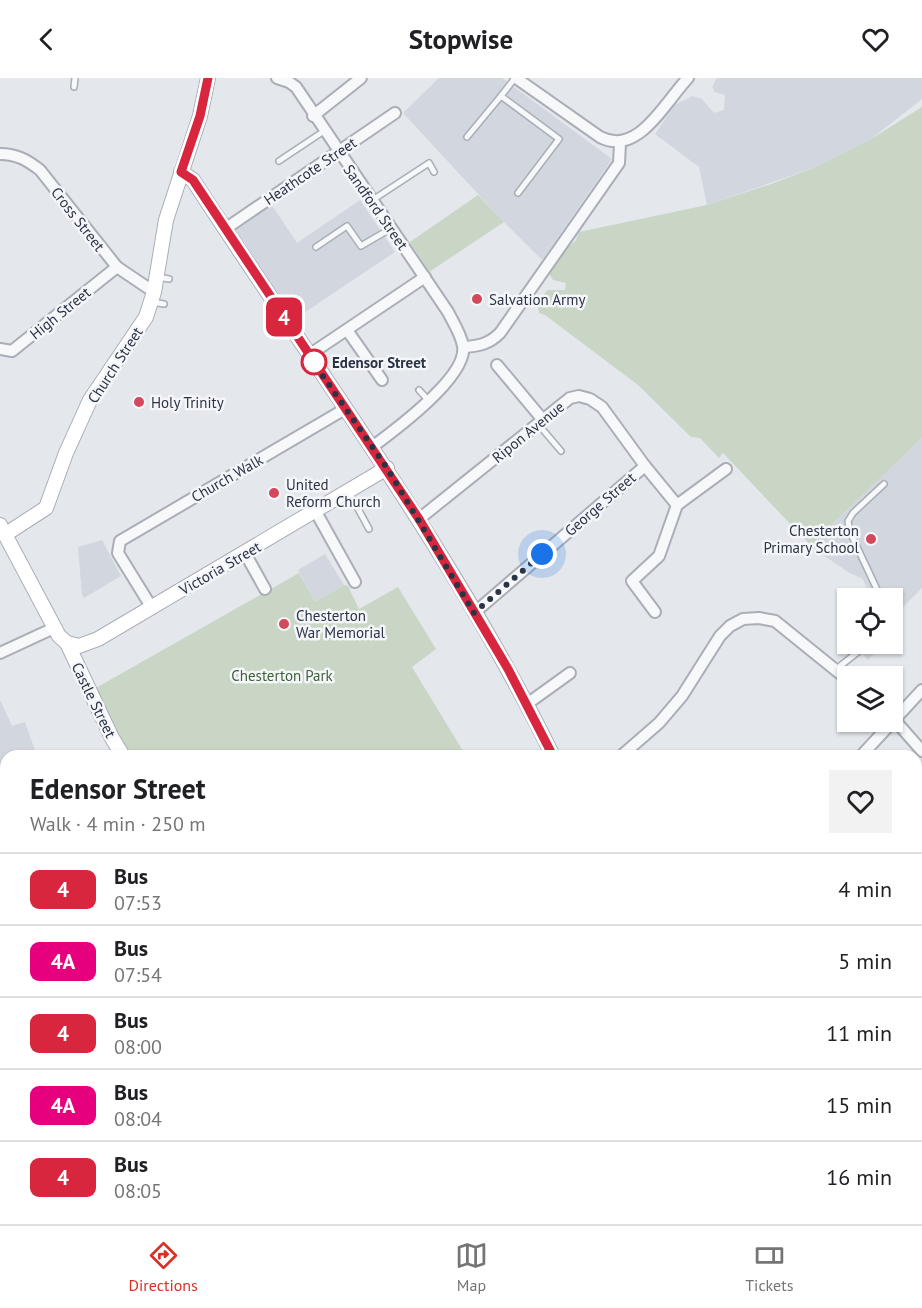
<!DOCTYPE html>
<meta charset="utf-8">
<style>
:root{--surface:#fff;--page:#f2f2f2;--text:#202124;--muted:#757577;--line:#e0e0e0;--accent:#d93025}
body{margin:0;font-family:"PT Sans",sans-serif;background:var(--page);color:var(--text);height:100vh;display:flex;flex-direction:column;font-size:22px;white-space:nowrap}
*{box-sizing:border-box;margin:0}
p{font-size:20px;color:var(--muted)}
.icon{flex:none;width:33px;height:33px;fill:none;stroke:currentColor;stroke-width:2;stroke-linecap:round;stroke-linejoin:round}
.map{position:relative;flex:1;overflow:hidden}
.side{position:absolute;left:0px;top:672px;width:922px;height:474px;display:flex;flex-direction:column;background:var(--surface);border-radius:18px 18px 0 0;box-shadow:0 2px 4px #0004}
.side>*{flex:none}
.badge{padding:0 12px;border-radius:9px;font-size:21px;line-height:39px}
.tools{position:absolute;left:837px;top:510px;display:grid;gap:12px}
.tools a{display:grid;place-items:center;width:66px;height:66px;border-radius:0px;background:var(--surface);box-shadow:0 2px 4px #0004;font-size:30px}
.you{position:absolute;width:30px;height:30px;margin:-15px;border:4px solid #fff;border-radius:50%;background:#1a73e8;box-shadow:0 0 0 9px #1a73e833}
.map>.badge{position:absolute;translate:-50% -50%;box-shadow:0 0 0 3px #fff}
.round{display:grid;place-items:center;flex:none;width:63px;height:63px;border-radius:0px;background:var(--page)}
.overview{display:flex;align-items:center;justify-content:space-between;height:102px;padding:0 30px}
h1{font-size:28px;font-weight:700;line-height:45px}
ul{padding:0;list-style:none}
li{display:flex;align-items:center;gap:18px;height:72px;padding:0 30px;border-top:2px solid var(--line)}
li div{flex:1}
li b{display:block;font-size:22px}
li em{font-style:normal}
li .badge{min-width:66px;font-weight:700;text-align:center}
header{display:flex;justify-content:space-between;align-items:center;height:78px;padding:0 30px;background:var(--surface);font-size:27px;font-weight:700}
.tab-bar{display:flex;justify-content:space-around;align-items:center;height:84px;border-top:2px solid var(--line);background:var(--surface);font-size:16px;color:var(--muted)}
.tab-bar a{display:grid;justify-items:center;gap:3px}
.tab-bar .current{color:var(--accent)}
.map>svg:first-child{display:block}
</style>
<header><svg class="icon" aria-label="back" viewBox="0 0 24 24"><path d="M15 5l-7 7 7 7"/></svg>Stopwise<svg class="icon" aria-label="heart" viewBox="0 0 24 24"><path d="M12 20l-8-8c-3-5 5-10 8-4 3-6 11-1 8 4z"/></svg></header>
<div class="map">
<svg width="922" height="1146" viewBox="0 0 922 1146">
<rect width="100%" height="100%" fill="#e4e7ec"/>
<g fill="#d2d6de">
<polygon points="439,0 502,0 612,81 542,182 504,144 403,35"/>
<polygon points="717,0 922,0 922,21 871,61 816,89 707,127 699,89 655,56 675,27 692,18 702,21 714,35 724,32 725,17 715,14 712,9"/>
<polygon points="360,122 395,174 295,241 233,152 271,126 297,165"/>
<polygon points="922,360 922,510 903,529 899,549 893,556 892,520 871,520 863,501 848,494 813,470 825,453"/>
<polygon points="102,462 121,498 84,520 82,517 78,469"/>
<polygon points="325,476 344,507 315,524 298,492"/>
<polygon points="860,566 884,566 868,582 857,570"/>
<polygon points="0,622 12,648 25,644 37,678 6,678 6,1075 0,1069"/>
</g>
<g fill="#c9d6c5">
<polygon points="922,29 922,360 825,453 813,470 723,375 719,380 700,360 691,359 638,307 545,237 539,235 538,226 547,212 565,212 566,205 553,202 549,195 558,178 576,162 579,154 707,127 771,106 816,89 871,61"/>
<polygon points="478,117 504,144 429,194 410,164"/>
<polygon points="299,495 315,524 344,507 348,508 359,531 398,509 436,571 412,589 466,678 129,678 120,665 94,611"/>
<polygon points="0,731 6,739 6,770 0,775"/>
<polygon points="0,855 6,863 6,893 0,885"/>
<polygon points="0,1128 6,1134 6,1140 12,1140 18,1146 0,1146"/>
</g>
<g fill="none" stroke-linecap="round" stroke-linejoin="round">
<defs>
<g id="lane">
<polyline points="515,0 501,18 559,61 518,115"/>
<polyline points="74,9 75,0"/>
<polyline points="467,59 501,18"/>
<polyline points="279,83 324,53"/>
<polyline points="371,123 429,85 434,94"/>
<polyline points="316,169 347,148 361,168 390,151"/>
<polyline points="158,199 169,201"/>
<polyline points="152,224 164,226"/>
<polyline points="419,312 428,322"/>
<polyline points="538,346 561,373"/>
<polyline points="349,414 369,451"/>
<polyline points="881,520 850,454 848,443 853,435 884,406"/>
<polyline points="835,592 868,566"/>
</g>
<g id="street">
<path d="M 277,0 L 289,4 L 296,9 L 448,234 C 453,244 461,256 463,268 C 468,298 395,352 372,369"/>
<path d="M 516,0 L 600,59 C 638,79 665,24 688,0"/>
<polyline points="313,38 361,0"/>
<path d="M 0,76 C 17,76 27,82 40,92 L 117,189 L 154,214"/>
<polyline points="225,151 395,35"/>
<polyline points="347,252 382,302"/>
<path d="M 464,269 C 479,268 489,266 500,255 L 619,85 L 620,65"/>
<polyline points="0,271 12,273 117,189"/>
<polyline points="309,277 425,199"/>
<polyline points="497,287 543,342"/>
<polyline points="316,434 355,504"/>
<polyline points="419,441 570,320 579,318 590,321 602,329 645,388 677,427"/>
<polyline points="245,475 265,511"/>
<polyline points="152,530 118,475 120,463 345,331"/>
<polyline points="655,534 632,503 659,478 677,427 726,391"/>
<polyline points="474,535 645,388"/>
<polyline points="0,575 54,550"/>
<polyline points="527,626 570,595"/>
<polyline points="892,639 922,673"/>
<polyline points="621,678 659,645 682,618 720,558 730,548 743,541 759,540 775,543 848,602"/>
<polyline points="861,678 922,612"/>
<polyline points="916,950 922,943"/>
<polyline points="110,1140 117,1146"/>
<polyline points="391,1146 399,1140"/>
<polyline points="742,1146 751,1140"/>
</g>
<g id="secondary">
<path d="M 181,94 L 193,102 C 316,292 453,474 553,678"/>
<polyline points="0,447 59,558 67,565 79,568 98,561 387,390"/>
<polyline points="6,456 46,430 66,375 90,322 146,239 154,214 166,142 200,38 208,0"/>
<polyline points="67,565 112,660 123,678"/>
<polyline points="427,1140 431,1146"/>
<polyline points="668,1140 669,1146"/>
</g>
</defs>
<use href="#lane" stroke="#a9aeb7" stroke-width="8"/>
<use href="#street" stroke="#a9aeb7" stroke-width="14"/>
<use href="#secondary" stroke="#a9aeb7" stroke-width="16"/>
<use href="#lane" stroke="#f7f8fa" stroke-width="5"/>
<use href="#street" stroke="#f7f8fa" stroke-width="10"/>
<use href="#secondary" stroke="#fff" stroke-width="14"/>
</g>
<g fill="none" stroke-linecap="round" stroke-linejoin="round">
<defs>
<polyline id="line" points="208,0 200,38 181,94 193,102 419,441 508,591 553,678"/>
</defs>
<use href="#line" stroke="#fff" stroke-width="14"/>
<use href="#line" stroke="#d7263d" stroke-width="9"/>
<polyline stroke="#2b3445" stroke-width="6" stroke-dasharray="0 10.8" points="314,284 309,278 387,390 474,535 542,476"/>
</g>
<g fill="#d1495b" stroke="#f4f6f9" stroke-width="2">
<circle cx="477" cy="221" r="6"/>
<circle cx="139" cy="324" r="6"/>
<circle cx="274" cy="415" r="6"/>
<circle cx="871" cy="461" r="6"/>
<circle cx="284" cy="546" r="6"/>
</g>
<circle fill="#fff" stroke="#d7263d" stroke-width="3" cx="314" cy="284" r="12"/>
<g text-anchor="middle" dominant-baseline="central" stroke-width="5" stroke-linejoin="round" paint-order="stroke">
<g font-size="15" fill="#2b3445" stroke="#f4f6f9">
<text transform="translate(310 93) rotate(-34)">Heathcote Street</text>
<text transform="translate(376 129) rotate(55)">Sandford Street</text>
<text transform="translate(78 141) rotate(52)">Cross Street</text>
<text transform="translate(60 235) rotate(-39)">High Street</text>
<text transform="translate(115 287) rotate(-57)">Church Street</text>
<text transform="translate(528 354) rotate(-39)">Ripon Avenue</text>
<text transform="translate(227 400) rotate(-30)">Church Walk</text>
<text transform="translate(600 426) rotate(-41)">George Street</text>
<text transform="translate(220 490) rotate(-30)">Victoria Street</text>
<text transform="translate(94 622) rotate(64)">Castle Street</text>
</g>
<g font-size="15" fill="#2b3445" stroke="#f4f6f9" text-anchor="start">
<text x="489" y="221">Salvation Army</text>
<text x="151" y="324">Holy Trinity</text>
<text x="286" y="406">United<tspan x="286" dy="17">Reform Church</tspan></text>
<text x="859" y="452" text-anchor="end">Chesterton<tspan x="859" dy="17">Primary School</tspan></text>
<text x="296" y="537">Chesterton<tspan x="296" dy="17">War Memorial</tspan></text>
</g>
<g font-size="15" font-weight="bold" fill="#2b3445" stroke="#f4f6f9" text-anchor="start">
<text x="332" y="284">Edensor Street</text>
</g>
<g font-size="15" fill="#3f6138" stroke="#f4f6f9">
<text x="282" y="597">Chesterton Park</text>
</g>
</g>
</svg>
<div class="tools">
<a><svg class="icon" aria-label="locate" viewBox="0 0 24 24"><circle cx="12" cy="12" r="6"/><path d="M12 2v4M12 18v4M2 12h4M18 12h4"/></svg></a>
<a><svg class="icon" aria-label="layers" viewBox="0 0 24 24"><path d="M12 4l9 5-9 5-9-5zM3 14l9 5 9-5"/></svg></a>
</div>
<div class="you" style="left:542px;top:476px"></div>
<b class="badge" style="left:284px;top:239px;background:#d7263d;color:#fff">4</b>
<section class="side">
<div class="overview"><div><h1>Edensor Street</h1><p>Walk · 4 min · 250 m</p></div><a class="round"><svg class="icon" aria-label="heart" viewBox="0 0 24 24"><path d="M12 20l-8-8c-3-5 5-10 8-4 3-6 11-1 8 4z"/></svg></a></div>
<ul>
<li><span class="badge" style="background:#d7263d;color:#fff">4</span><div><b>Bus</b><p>07:53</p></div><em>4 min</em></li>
<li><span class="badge" style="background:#e6007e;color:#fff">4A</span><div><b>Bus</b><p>07:54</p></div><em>5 min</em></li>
<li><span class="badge" style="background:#d7263d;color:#fff">4</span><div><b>Bus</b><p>08:00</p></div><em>11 min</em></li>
<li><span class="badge" style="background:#e6007e;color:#fff">4A</span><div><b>Bus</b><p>08:04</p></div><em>15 min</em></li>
<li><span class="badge" style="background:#d7263d;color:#fff">4</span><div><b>Bus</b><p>08:05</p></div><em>16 min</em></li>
</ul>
</section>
</div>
<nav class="tab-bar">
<a class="current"><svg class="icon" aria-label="directions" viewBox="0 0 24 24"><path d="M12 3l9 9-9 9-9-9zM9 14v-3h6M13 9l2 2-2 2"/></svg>Directions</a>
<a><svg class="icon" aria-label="map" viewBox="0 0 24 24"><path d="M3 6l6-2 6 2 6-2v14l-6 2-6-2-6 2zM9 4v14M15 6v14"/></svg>Map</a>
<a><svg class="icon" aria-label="tickets" viewBox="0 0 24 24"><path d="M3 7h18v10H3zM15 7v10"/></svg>Tickets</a>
</nav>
